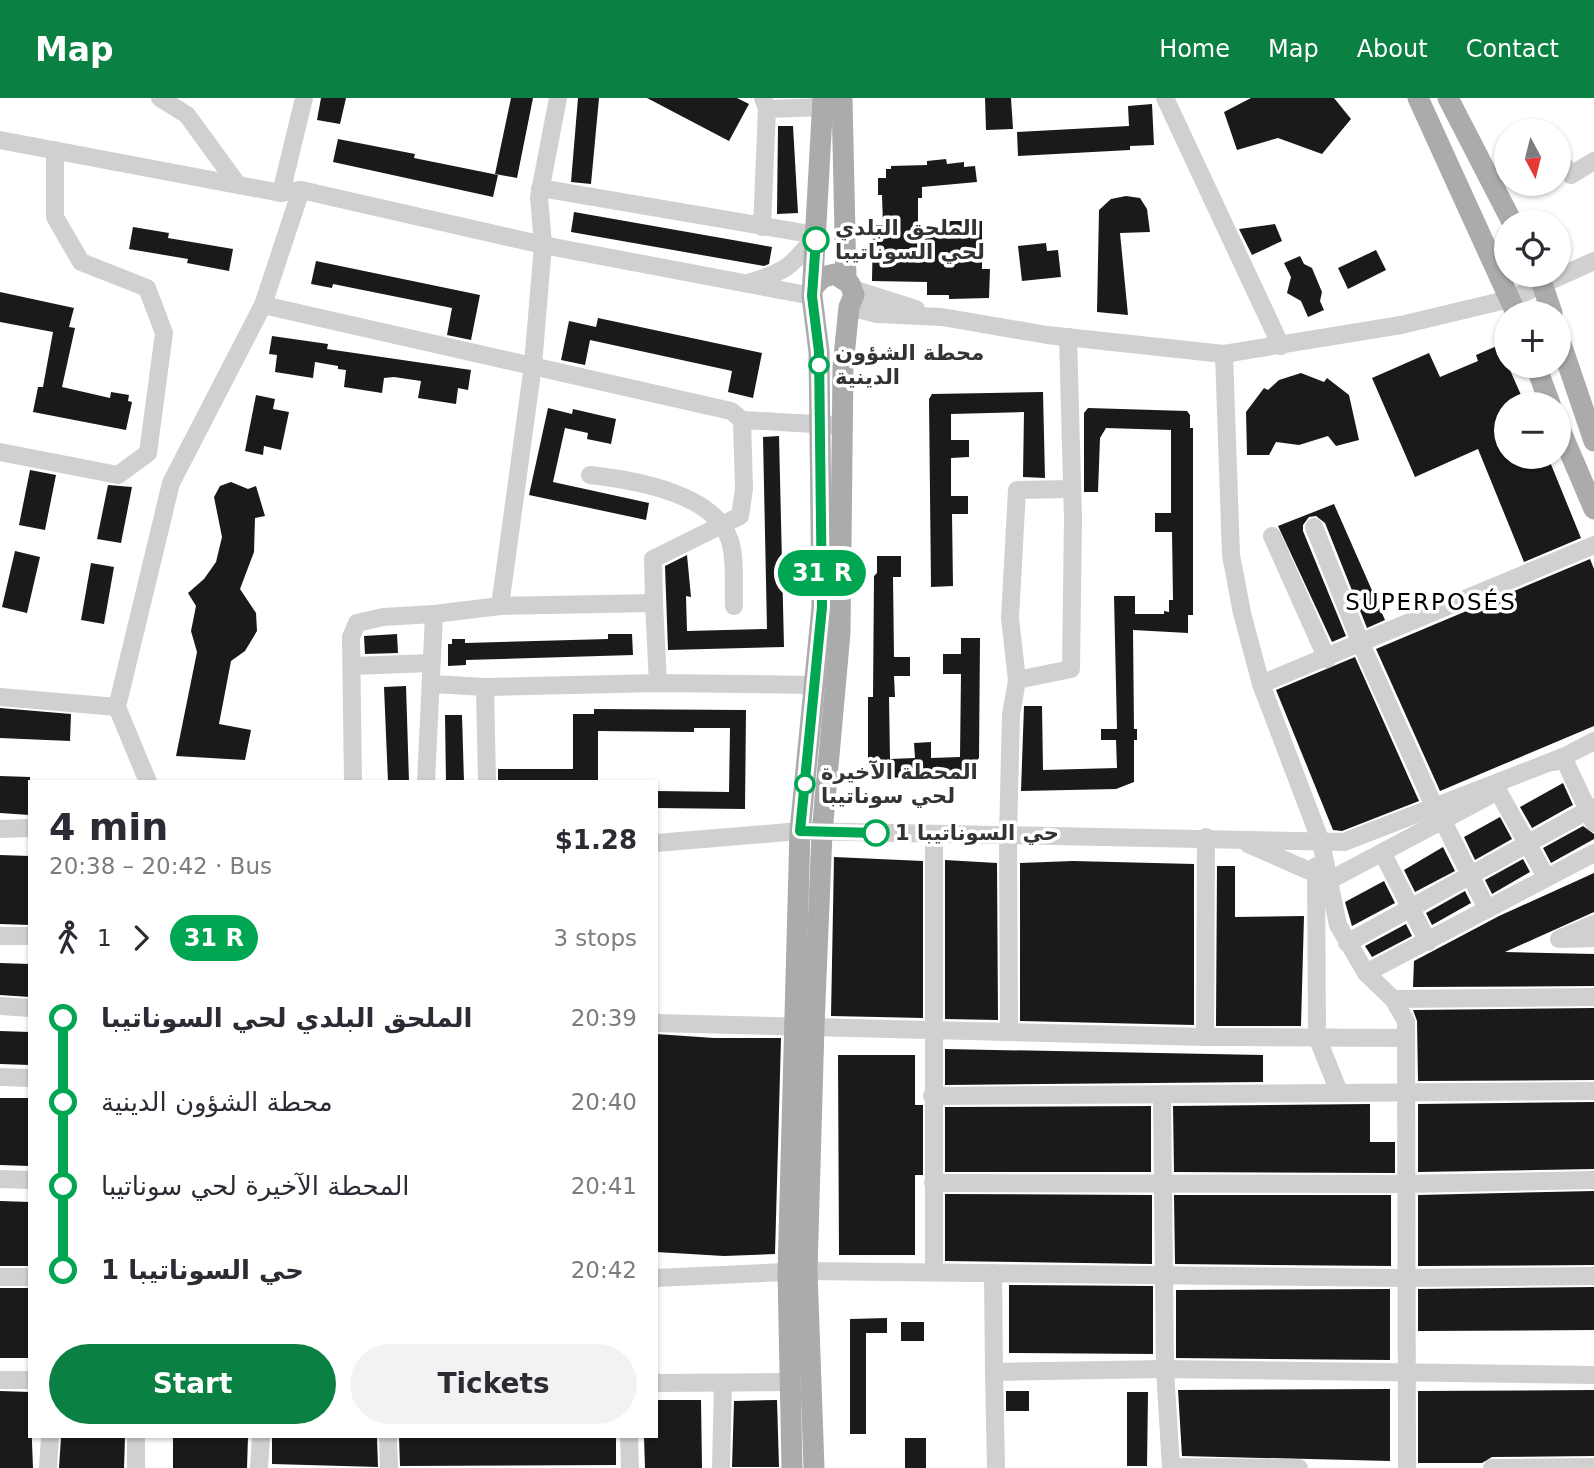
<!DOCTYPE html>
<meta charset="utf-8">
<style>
:root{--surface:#fff;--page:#f2f2f3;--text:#2b2b33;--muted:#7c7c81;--accent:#0b8043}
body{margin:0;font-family:"DejaVu Sans",Vazirmatn,sans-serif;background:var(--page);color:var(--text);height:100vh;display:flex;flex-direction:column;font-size:26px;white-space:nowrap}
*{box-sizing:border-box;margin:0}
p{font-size:23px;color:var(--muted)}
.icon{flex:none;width:38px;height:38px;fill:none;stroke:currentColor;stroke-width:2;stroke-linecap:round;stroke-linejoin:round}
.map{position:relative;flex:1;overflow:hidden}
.panel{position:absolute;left:28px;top:682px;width:630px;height:658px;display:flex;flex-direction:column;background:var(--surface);border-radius:0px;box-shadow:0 2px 5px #0004}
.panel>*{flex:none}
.badge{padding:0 14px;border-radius:23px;font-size:24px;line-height:46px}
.needle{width:46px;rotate:173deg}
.fabs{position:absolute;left:1494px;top:21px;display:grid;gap:14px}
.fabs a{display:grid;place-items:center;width:77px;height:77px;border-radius:50%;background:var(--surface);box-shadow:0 2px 5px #0004;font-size:35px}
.map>.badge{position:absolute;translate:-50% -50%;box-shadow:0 0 0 4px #fff}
.legs{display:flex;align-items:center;gap:10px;height:77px;padding:0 21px;font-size:23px}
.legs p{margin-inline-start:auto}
.overview{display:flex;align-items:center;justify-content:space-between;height:119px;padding:0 21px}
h1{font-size:38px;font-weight:800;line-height:52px}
.cta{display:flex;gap:14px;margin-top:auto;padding:14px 21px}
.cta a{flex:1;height:80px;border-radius:42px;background:var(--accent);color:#fff;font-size:28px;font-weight:800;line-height:80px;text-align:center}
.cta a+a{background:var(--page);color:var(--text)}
ul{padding:0 21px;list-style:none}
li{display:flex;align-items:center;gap:24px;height:84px;font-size:26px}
li i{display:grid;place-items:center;width:10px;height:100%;margin:0 9px;background:currentColor}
li i::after{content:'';width:18px;height:18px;margin:-9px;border:5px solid;border-radius:50%;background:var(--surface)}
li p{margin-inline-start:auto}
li:first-child i{background:linear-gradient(#0000 50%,currentColor 0)}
li:last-child i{background:linear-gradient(currentColor 50%,#0000 0)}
header{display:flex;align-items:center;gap:42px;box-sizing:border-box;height:98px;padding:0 35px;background:var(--accent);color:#fff}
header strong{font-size:33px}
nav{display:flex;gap:38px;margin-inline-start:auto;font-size:24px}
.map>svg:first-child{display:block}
</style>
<header>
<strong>Map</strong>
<nav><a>Home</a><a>Map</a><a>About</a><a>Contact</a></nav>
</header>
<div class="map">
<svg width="1594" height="1370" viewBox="0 0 1594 1370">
<rect width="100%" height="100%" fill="#fff"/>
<g fill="#1a1a1a">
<polygon points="321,0 346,0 340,26 317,22"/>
<polygon points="511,0 533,0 517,80 495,76"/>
<polygon points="578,0 599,0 591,86 571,84"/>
<polygon points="647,0 737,0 749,6 729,43"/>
<polygon points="985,0 1011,0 1013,31 986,32"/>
<polygon points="1251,0 1334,0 1351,21 1322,56 1278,40 1237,52 1224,14"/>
<polygon points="1152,6 1154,47 1130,48 1130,52 1018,58 1017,34 1129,28 1128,8"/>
<polygon points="778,28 793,28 798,115 777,116"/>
<polygon points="338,41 415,56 414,60 498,77 493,99 333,64"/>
<polygon points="946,61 947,66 964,64 964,69 975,68 977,84 922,89 922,100 918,100 918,128 946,128 946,123 982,123 982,171 990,171 989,200 949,201 949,197 927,197 927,184 872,183 873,127 883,127 882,97 878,97 878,80 886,80 886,71 891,71 891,68 927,67 927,63"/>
<polygon points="1126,98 1140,100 1147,111 1150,134 1120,135 1128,217 1097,214 1099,112 1111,101"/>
<polygon points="574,114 772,149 769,166 764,168 571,134"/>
<polygon points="1275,126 1282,143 1252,157 1239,131"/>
<polygon points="133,129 169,135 168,140 233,151 229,173 187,165 188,161 129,151"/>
<polygon points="1046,145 1047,153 1058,152 1061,179 1022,183 1018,148"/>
<polygon points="1376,152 1386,172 1348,191 1338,170"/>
<polygon points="1300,158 1304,166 1312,170 1322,194 1320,203 1324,212 1308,219 1301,203 1287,195 1291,179 1284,165"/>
<polygon points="316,163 480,197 471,242 447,237 452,210 333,186 332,190 311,186"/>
<polygon points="0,194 74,210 69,229 75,230 62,289 110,300 111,294 129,297 128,303 132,304 126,332 33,314 38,289 43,289 53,234 0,224"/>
<polygon points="598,220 762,255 753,300 728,294 732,273 590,242 585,267 561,262 569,223 596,229"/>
<polygon points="272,238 328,246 327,251 471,272 468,292 458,290 456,306 418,300 421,283 394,279 384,280 382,295 344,289 346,272 338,271 338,268 315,264 313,280 275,274 277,257 269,256"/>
<polygon points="1499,247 1525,306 1507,306 1507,359 1548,359 1581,440 1524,464 1478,351 1415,379 1372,280 1429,255 1440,279 1478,263 1476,257"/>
<polygon points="1301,275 1324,284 1327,280 1349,297 1359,342 1336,348 1328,338 1299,347 1276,344 1269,357 1247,357 1246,314 1264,290 1268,292 1279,282"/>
<polygon points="1043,294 1045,380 1023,379 1024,314 951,316 951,342 969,342 969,359 951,360 951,398 968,398 968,416 952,416 953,488 931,489 929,301 932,296"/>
<polygon points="256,297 275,301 273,311 289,314 281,352 264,348 263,357 245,353"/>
<polygon points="548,310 572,316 573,311 616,321 611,346 587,341 588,335 565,330 553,384 649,405 646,422 529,397"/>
<polygon points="1088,310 1187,313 1190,317 1190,330 1193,330 1193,517 1188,517 1188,535 1133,532 1134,631 1137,631 1137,642 1134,642 1134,684 1116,691 1021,693 1024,608 1042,608 1043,672 1117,670 1116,642 1101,642 1101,631 1117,631 1114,498 1135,498 1135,516 1164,516 1164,513 1169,514 1169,502 1173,502 1172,434 1155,434 1155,415 1171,415 1171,332 1106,330 1100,340 1098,394 1084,394 1084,315"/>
<polygon points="779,338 784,549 668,552 665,468 687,457 691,499 686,498 687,533 767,531 763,339"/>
<polygon points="30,372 56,377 45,432 19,427"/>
<polygon points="231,384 248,391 256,388 265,418 255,420 254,454 240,491 256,515 257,533 245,553 231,563 219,626 251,632 245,662 176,658 197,554 191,533 196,508 188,495 204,481 216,464 222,439 214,399 220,388"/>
<polygon points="108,387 132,389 121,445 97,441"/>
<polygon points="1334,406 1385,522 1367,530 1325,425 1316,418 1309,419 1303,427 1303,433 1346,538 1332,544 1278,428"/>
<polygon points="15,453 40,459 27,515 2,509"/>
<polygon points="877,458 901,458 901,479 893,479 894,559 910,559 910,578 894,578 895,599 889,599 890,661 915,660 914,645 931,644 931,660 960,659 961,576 943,576 943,556 961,556 961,540 980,540 979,660 976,663 976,678 872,680 871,664 868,662 868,599 873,599 874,478 877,475"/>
<polygon points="1590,461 1594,471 1594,628 1440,693 1376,551"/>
<polygon points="91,465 114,469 104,526 81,522"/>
<polygon points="397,536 398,555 365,556 364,538"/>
<polygon points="608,536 632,536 633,557 466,562 466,567 448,568 448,546 452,546 452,541 465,541 465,545 608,541"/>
<polygon points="1355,559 1419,703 1342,733 1333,732 1276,592"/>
<polygon points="406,588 409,684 388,684 384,589"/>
<polygon points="0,610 71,616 70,643 0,640"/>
<polygon points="594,611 746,612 745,711 656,710 656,693 729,694 730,630 694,630 694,634 598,633 598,684 498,684 498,671 573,671 573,616 594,616"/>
<polygon points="445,617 462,617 464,684 446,684"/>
<polygon points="0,678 30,679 30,717 0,715"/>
<polygon points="1563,685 1573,707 1532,730 1520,709"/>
<polygon points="1500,719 1512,741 1475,762 1464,739"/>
<polygon points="1583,728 1594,736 1594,741 1551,765 1543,750"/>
<polygon points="1443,749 1455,773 1415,794 1404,772"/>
<polygon points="0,757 30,758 30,827 0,826"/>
<polygon points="834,759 923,763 923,920 831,918"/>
<polygon points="1523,761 1530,774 1492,796 1485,782"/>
<polygon points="945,762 997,765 998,922 945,921"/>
<polygon points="1073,763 1194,766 1194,927 1020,923 1020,765"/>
<polygon points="1217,768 1235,768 1235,819 1304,818 1301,928 1216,928"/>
<polygon points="1594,775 1594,814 1505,854 1594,856 1594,888 1413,889 1414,863 1499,818"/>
<polygon points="1384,783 1395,805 1352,828 1345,804"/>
<polygon points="1465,793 1471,805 1432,827 1426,815"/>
<polygon points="1406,826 1412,838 1372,859 1365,848"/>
<polygon points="0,865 30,866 30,899 0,897"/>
<polygon points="1594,910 1594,982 1418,983 1417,923 1413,912"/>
<polygon points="0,933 30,934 30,967 0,966"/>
<polygon points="656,936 714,940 781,940 775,1156 724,1158 656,1154"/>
<polygon points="945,951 1263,957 1263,984 945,987"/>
<polygon points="838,957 915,957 915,1007 923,1007 923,1077 915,1077 915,1157 839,1157"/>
<polygon points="0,1000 30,1000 30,1068 0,1067"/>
<polygon points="1594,1004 1594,1071 1418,1074 1418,1006"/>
<polygon points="1370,1006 1370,1044 1395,1044 1395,1075 1174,1074 1173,1008"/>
<polygon points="1151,1008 1151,1074 945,1074 945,1009"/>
<polygon points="1594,1093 1594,1167 1418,1168 1418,1097"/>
<polygon points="945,1096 1152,1097 1152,1166 945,1163"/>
<polygon points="1174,1097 1391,1097 1391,1168 1175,1166"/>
<polygon points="0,1103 30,1104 30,1168 0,1168"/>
<polygon points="1009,1187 1153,1188 1153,1256 1009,1255"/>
<polygon points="1594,1189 1594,1232 1418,1233 1418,1191"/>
<rect x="0" y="1190" width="30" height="70"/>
<polygon points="1390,1191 1390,1262 1176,1260 1176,1192"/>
<polygon points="887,1220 887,1235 866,1235 866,1336 850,1336 850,1221"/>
<rect x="901" y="1224" width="23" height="19"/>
<polygon points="1390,1291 1390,1363 1182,1358 1178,1292"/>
<polygon points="1594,1292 1594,1358 1492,1359 1482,1365 1418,1365 1418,1293"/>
<polygon points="0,1293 30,1294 33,1370 0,1370"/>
<rect x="1006" y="1293" width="23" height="20"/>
<polygon points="1127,1294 1148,1294 1147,1368 1127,1368"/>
<polygon points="656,1302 701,1302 702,1370 645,1370 644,1339 656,1339"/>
<polygon points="777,1302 779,1369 732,1369 734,1303"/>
<polygon points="61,1339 125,1339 124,1370 59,1370"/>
<polygon points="173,1339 248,1339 247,1370 173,1370"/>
<polygon points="272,1339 377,1339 378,1369 272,1366"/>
<polygon points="399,1339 616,1339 616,1367 400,1368"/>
<rect x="905" y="1340" width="21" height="30"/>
</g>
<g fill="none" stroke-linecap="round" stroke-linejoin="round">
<g stroke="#d0d0d0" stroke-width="18">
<polyline points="160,0 187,17 238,87"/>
<polyline points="1165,0 1281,248"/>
<polyline points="767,11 823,9"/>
<polyline points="0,42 281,95 301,92 543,147 812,198"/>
<polyline points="1559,60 1571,77 1594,63"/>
<path d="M 540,90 L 816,137 C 792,169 785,174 748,185"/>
<polyline points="301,92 263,207 731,313 742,322 832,327"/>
<polyline points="281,95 304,0"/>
<polyline points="762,129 767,11 763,0"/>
<polyline points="853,191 916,211"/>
<polyline points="849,209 877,216 942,219 1047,237 1224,256 1401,227 1510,201 1594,163"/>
<polyline points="1224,256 1231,457 1242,515 1261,586 1321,744 1338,827 1366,875"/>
<polyline points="0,354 118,377 148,355 164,235 147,190 81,164 55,119 55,52"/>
<path d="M 590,377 C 634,382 715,395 730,443 C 736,462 733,488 734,508"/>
<polyline points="1314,429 1361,546 1434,708"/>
<polyline points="1272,438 1327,561"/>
<polyline points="654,505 658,585"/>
<polyline points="500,508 533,267 543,147 539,99 558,0"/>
<polyline points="353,568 430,565"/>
<polyline points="1017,582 1071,571 1073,421 1068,239"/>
<polyline points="432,586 485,589 658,585 817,587"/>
<polyline points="1261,586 1594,447"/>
<polyline points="485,589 487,684"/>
<polyline points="0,599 117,609"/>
<polyline points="1563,659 1594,725"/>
<polyline points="1554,664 1594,643"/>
<polyline points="148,684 117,609 171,385 263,207"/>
<polyline points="353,684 351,539 357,525 383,519 434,516"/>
<polyline points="426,684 434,516 500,508 654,505 653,461 740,418 744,391 742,322"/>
<polyline points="1498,693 1546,779"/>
<polyline points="1443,723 1487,811"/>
<polyline points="0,731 30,730"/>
<polyline points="656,745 800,733 1344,744 1563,659"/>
<polyline points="1248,746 1330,782 1498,693"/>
<polyline points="1383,756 1428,844"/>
<polyline points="1316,768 1317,939 1339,994"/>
<polyline points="1594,826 1559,841 1594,840"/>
<polyline points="0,838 30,838"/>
<polyline points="1347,845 1594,709"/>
<polyline points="1393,901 1594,899"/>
<polyline points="0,908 30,910"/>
<polyline points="656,925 1205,939 1406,940"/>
<polyline points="1009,934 1008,737 1011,617 1017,582 1010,520 1017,392 1071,391"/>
<polyline points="1205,939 1206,739"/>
<polyline points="0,979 30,980"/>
<polyline points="1162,997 1165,1271 1171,1370"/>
<polyline points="932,998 1594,993"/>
<polyline points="0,1081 30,1082"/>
<polyline points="933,1085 1406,1086 1594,1082"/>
<polyline points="934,1174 934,736"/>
<polyline points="993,1175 994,1274 1165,1271 1594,1277"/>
<polyline points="0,1179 30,1179"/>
<polyline points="656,1180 807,1173 1406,1180 1594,1178"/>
<polyline points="994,1274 996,1370"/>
<polyline points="0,1282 30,1282"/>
<polyline points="656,1285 790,1284"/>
<polyline points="136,1339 136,1370"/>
<polyline points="388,1339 389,1370"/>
<polyline points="629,1339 630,1370"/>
<polyline points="1171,1369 1299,1370"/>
<polyline points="48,1370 50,1339"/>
<polyline points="259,1370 261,1339"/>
<polyline points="721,1370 723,1285"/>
<polyline points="1407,1370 1406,923 1393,901 1366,875 1594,755"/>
<polyline points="1492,1370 1594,1369"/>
</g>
<g stroke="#ababab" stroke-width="21">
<polyline points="842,0 846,181"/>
<polyline points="1418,0 1516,215"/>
<polyline points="1448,0 1512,124"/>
<polyline points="1539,177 1552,215"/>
<polyline points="1559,240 1594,343"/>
<polyline points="1536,268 1550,306"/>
<polyline points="1559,329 1594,411"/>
<polyline points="792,1370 788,1175 800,733 822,509 819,254 812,198 823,0"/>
<polyline points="814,1370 807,1173 814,928 822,735 840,535 843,268 849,209 854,197 850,186 835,176 823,179 814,188"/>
</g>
</g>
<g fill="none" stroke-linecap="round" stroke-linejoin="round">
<defs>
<polyline id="line-1" points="816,142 812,198 819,254 822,509 800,733 876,735"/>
</defs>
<use href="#line-1" stroke="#fff" stroke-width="16"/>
<use href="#line-1" stroke="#00a651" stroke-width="10"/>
</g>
<g fill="#fff" stroke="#00a651" stroke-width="3.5">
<circle cx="816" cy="142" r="12"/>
<circle cx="819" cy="267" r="9"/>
<circle cx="805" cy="686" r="9"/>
<circle cx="876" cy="735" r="12"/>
</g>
<g text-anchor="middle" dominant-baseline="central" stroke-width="7" stroke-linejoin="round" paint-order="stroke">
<g font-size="21" font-weight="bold" fill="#333" stroke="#fff" text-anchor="start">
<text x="835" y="130">الملحق البلدي<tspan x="835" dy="24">لحي السوناتيبا</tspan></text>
<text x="835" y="255">محطة الشؤون<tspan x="835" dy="24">الدينية</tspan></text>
<text x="821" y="674">المحطة الآخيرة<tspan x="821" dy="24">لحي سوناتيبا</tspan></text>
<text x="895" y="735">حي السوناتيبا 1</text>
</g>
<g font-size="23" letter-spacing="2" fill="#000" stroke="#fff">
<text x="1431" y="504">SUPERPOSÉS</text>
</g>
</g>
</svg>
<div class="fabs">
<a><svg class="needle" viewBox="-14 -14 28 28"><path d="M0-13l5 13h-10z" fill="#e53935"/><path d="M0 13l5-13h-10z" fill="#7c7c81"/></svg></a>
<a><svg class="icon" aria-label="locate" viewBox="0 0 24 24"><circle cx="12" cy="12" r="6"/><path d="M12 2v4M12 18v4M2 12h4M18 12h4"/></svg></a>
<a>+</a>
<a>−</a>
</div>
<b class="badge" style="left:822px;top:475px;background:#00a651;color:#fff">31 R</b>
<section class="panel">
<div class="overview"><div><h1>4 min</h1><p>20:38 – 20:42 · Bus</p></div><b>$1.28</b></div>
<div class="legs"><svg class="icon" aria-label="walk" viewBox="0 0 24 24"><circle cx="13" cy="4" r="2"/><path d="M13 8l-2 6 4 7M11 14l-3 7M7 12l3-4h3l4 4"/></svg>1<svg class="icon" aria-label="forward" viewBox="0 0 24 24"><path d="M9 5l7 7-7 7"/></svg><b class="badge" style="background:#00a651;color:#fff">31 R</b><p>3 stops</p></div>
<ul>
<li><i style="color:#00a651"></i><b>الملحق البلدي لحي السوناتيبا</b><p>20:39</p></li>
<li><i style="color:#00a651"></i><span>محطة الشؤون الدينية</span><p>20:40</p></li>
<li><i style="color:#00a651"></i><span>المحطة الآخيرة لحي سوناتيبا</span><p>20:41</p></li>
<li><i style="color:#00a651"></i><b>حي السوناتيبا 1</b><p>20:42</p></li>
</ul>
<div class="cta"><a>Start</a><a>Tickets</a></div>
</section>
</div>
